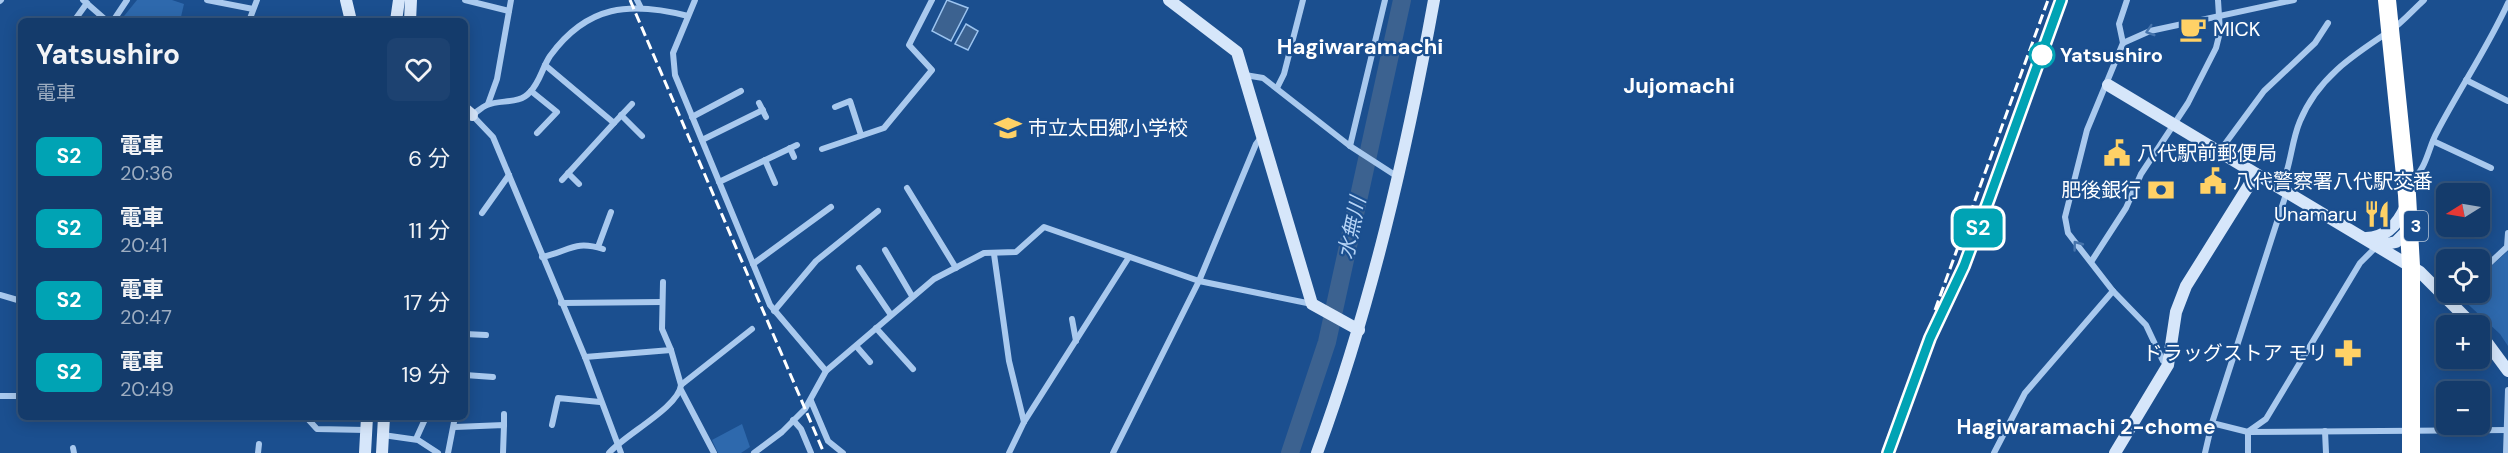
<!DOCTYPE html>
<html lang="ja">
<meta charset="utf-8">
<style>
:root{--surface:#143b6b;--page:#1d4271;--text:#f1f3f6;--muted:#9dadc1;--line:#33557e}
body{margin:0;font-family:"DM Sans","Noto Sans JP",sans-serif;background:var(--page);color:var(--text);height:100vh;display:flex;flex-direction:column;font-size:22px;white-space:nowrap}
*{box-sizing:border-box;margin:0}
p{font-size:20px;color:var(--muted)}
.icon{flex:none;width:33px;height:33px;fill:none;stroke:currentColor;stroke-width:2;stroke-linecap:round;stroke-linejoin:round}
.map{position:relative;flex:1;overflow:hidden}
.details{position:absolute;left:18px;top:18px;width:450px;height:402px;display:flex;flex-direction:column;background:var(--surface);border-radius:9px;box-shadow:0 3px 15px #0003,0 0 0 2px var(--line)}
.details>*{flex:none}
.badge{padding:0 12px;border-radius:9px;font-size:21px;line-height:39px}
.needle{width:39px;rotate:259deg}
.fabs{position:absolute;left:2436px;top:183px;display:grid;gap:12px}
.fabs a{display:grid;place-items:center;width:54px;height:54px;border-radius:9px;background:var(--surface);box-shadow:0 3px 15px #0003,0 0 0 2px var(--line);font-size:30px}
.map>.badge{position:absolute;translate:-50% -50%;box-shadow:0 0 0 3px #fff}
.round{display:grid;place-items:center;flex:none;width:63px;height:63px;border-radius:9px;background:var(--page)}
.headline{display:flex;align-items:center;justify-content:space-between;height:102px;padding:0 18px}
h1{font-size:28px;font-weight:700;line-height:45px}
ul{padding:0;list-style:none}
li{display:flex;align-items:center;gap:18px;height:72px;padding:0 18px}
li div{flex:1}
li b{display:block;font-size:22px}
li em{font-style:normal}
li .badge{min-width:66px;font-weight:700;text-align:center}
.map>svg:first-child{display:block}
</style>
<div class="map">
<svg width="2508" height="453" viewBox="0 0 2508 453">
<rect width="100%" height="100%" fill="#1b4f8f"/>
<g fill="#2e69ad">
<polygon points="137,0 172,0 184,4 180,21 120,21"/>
<polygon points="2508,251 2508,346 2500,334 2458,295 2461,293 2480,292 2480,276"/>
<polygon points="742,424 750,447 741,453 718,453 712,440"/>
</g>
<g fill="#3c6290" stroke="#9cc4f0" stroke-width="1.5">
<polygon points="947,0 968,8 951,41 932,31"/>
<polygon points="966,24 978,31 968,50 955,44"/>
</g>
<g fill="none" stroke-linecap="round" stroke-linejoin="round">
<polyline stroke="#3c6290" stroke-width="18" points="1290,453 1327,342 1402,0"/>
<g stroke="#a9c9ee" stroke-width="6">
<polyline points="83,0 107,21"/>
<polyline points="207,0 253,9"/>
<polyline points="465,0 509,11"/>
<polyline points="637,0 641,8"/>
<polyline points="695,0 673,53 675,75 770,305 826,371"/>
<polyline points="2127,0 2119,24 2123,43 2087,130 2065,217 2068,233 2113,291 2146,325 2163,361 2168,365"/>
<polyline points="0,1 1,0"/>
<polyline points="74,21 87,3"/>
<polyline points="113,21 127,0"/>
<polyline points="249,21 257,0"/>
<polyline points="2123,43 2150,31 2294,0"/>
<polyline points="545,65 614,123 632,104"/>
<polyline points="1245,75 1263,78 1350,146 1398,177"/>
<polyline points="2466,80 2508,101"/>
<polyline points="1277,88 1284,74 1303,0"/>
<polyline points="531,91 557,112 537,133"/>
<polyline points="759,103 766,117"/>
<polyline points="488,104 497,79 511,0"/>
<polyline points="835,107 850,101 861,135"/>
<polyline points="621,115 642,136"/>
<polyline points="692,117 741,91"/>
<polyline points="702,140 763,110"/>
<polyline points="2433,141 2491,168"/>
<polyline points="1350,146 1385,0"/>
<polyline points="790,148 794,157"/>
<polyline points="822,149 884,128 932,70 909,45 932,0"/>
<polyline points="2219,152 2264,91 2315,43 2328,23"/>
<polyline points="765,160 775,183"/>
<polyline points="568,173 579,184"/>
<polyline points="562,180 614,123"/>
<path d="M 2412,180 C 2427,168 2428,148 2437,132 C 2460,88 2488,47 2508,3"/>
<polyline points="719,182 797,145"/>
<polyline points="907,188 956,268"/>
<path d="M 2281,188 C 2291,166 2291,142 2300,121 C 2318,78 2352,56 2390,31 C 2402,23 2413,10 2424,0"/>
<polyline points="482,213 509,175"/>
<polyline points="598,247 611,212"/>
<polyline points="885,250 912,296"/>
<polyline points="994,254 1009,361 1024,422"/>
<path d="M 542,257 C 570,251 574,240 603,249"/>
<polyline points="2091,262 2126,208 2141,174 2188,103 2216,48 2220,32 2218,0"/>
<polyline points="753,264 831,207"/>
<polyline points="859,268 891,315"/>
<polyline points="2480,272 2507,247 2508,233"/>
<polyline points="0,295 21,301"/>
<polyline points="2450,299 2457,292"/>
<polyline points="561,303 662,302"/>
<polyline points="774,311 816,261 878,211"/>
<polyline points="1072,319 1076,341"/>
<polyline points="876,328 913,369"/>
<polyline points="465,334 486,335"/>
<polyline points="857,347 870,362"/>
<polyline points="671,350 681,385"/>
<polyline points="585,357 671,350 662,329 663,282"/>
<polyline points="465,375 493,377"/>
<polyline points="681,390 714,453"/>
<polyline points="0,396 21,396"/>
<polyline points="811,401 828,441 843,453"/>
<polyline points="306,417 317,429 366,430"/>
<polyline points="793,420 801,429 811,453"/>
<polyline points="2212,423 2248,432 2508,430"/>
<polyline points="504,425 504,414"/>
<polyline points="552,425 558,398 600,402"/>
<polyline points="455,427 504,425 503,453"/>
<polyline points="2249,431 2266,419 2360,263 2377,246"/>
<polyline points="2325,431 2326,453"/>
<polyline points="2248,432 2248,453"/>
<polyline points="383,435 418,440 438,453"/>
<polyline points="416,439 426,417"/>
<polyline points="73,448 74,453"/>
<polyline points="258,453 259,444"/>
<polyline points="448,453 455,417"/>
<path d="M 609,453 C 624,435 679,407 681,385 L 752,329"/>
<path d="M 621,453 L 585,357 L 493,137 L 472,115 C 477,112 482,107 487,105 C 501,99 519,105 530,92 C 540,82 542,68 550,56 C 587,5 630,1 688,16"/>
<polyline points="754,453 782,432 805,409 826,371 934,279 984,253 1016,252 1044,227 1199,281 1312,304"/>
<polyline points="1009,453 1024,422 1129,257"/>
<polyline points="1113,453 1199,281 1256,144 1262,136"/>
<polyline points="1994,453 2025,393 2113,291"/>
<polyline points="2205,453 2212,423 2287,191"/>
<polyline points="2506,453 2508,390"/>
</g>
<g stroke="#d6e6fa" stroke-width="12">
<polyline points="346,0 351,21"/>
<polyline points="1169,0 1237,52 1312,304 1359,330"/>
<polyline points="396,21 399,0"/>
<polyline points="410,21 411,0"/>
<polyline points="2108,85 2420,272 2474,326"/>
<polyline points="465,109 472,115"/>
<path d="M 2366,238 C 2386,238 2398,224 2406,206"/>
<polyline points="2377,246 2396,242 2411,227"/>
<polyline points="2480,333 2508,371"/>
<polyline points="365,453 367,417"/>
<polyline points="382,453 384,417"/>
<path d="M 1317,453 C 1371,306 1406,154 1434,0"/>
<polyline points="2115,453 2168,365 2176,312 2186,286 2256,174"/>
</g>
<polyline stroke="#fff" stroke-width="18" points="2387,0 2407,195 2411,266 2411,453"/>
<g stroke="#fff" stroke-width="3" stroke-dasharray="10 4.5" stroke-linecap="butt">
<polyline points="630,0 824,453"/>
<polyline points="1935,310 2048,0"/>
<polyline points="1888,453 1931,338 1964,266 2061,0"/>
</g>
</g>
<defs><path id="oneway-chevron" d="M-2-3.5L2.5 0L-2 3.5" fill="none" stroke-width="1.6" stroke-linecap="round" stroke-linejoin="round" transform="scale(1.5)"/></defs>
<g stroke="#4674ac">
<use href="#oneway-chevron" transform="translate(2150 31) rotate(163)"/>
<use href="#oneway-chevron" transform="translate(2077 245) rotate(-127)"/>
</g>
<g fill="none" stroke-linecap="round" stroke-linejoin="round">
<defs>
<polyline id="line" points="1888,453 1930,338 1964,266 1989,199 2061,0"/>
</defs>
<use href="#line" stroke="#fff" stroke-width="14"/>
<use href="#line" stroke="#00a3b4" stroke-width="9"/>
</g>
<defs>
<symbol id="cafe-bare" viewBox="-9 -9 18 18"><path d="M-5.5-4.5H6V0H3Q3 3.5 0 3.5H-2.5Q-5.5 3.5-5.5 0ZM3-3.2v2h1.7v-2ZM-6 4.5H4V6H-6Z" fill="#ffd166" stroke="#1b4f8f" stroke-width="2.5" paint-order="stroke"/></symbol>
<symbol id="school-bare" viewBox="-9 -9 18 18"><path d="M0-5L7-2L0 1L-7-2ZM-4 1L0 2.5L4 1V4Q0 6-4 4Z" fill="#ffd166" stroke="#1b4f8f" stroke-width="2.5" paint-order="stroke"/></symbol>
<symbol id="civic-bare" viewBox="-9 -9 18 18"><path d="M-.6-6.5H3V-4.5H.6V-3L4-1V1h2V6H-6V1h2V-1L-.6-3ZM-1.2 2.5V6h2.4V2.5Z" fill="#ffd166" stroke="#1b4f8f" stroke-width="2.5" paint-order="stroke"/></symbol>
<symbol id="bank-bare" viewBox="-9 -9 18 18"><path d="M-6-4H6V4H-6ZM0-2.3a2.3 2.3 0 1 0 0 4.6a2.3 2.3 0 1 0 0-4.6Z" fill="#ffd166" stroke="#1b4f8f" stroke-width="2.5" paint-order="stroke"/></symbol>
<symbol id="restaurant-bare" viewBox="-9 -9 18 18"><path d="M-5-6h1v4h1v-4h1v4h1v-4h1v5L-1.5 .5V6h-2V.5L-5-1ZM5-6V6H3V1.5H1.5Q1.5-4 5-6Z" fill="#ffd166" stroke="#1b4f8f" stroke-width="2.5" paint-order="stroke"/></symbol>
<symbol id="pharmacy-bare" viewBox="-9 -9 18 18"><path d="M-2-6h4v4h4v4h-4v4h-4v-4h-4v-4h4Z" fill="#ffd166" stroke="#1b4f8f" stroke-width="2.5" paint-order="stroke"/></symbol>
</defs>
<g fill-rule="evenodd">
<use href="#cafe-bare" x="2174" y="10" width="38" height="38"/>
<use href="#school-bare" x="989" y="109" width="38" height="38"/>
<use href="#civic-bare" x="2098" y="134" width="38" height="38"/>
<use href="#civic-bare" x="2194" y="162" width="38" height="38"/>
<use href="#bank-bare" x="2142" y="171" width="38" height="38"/>
<use href="#restaurant-bare" x="2358" y="195" width="38" height="38"/>
<use href="#pharmacy-bare" x="2329" y="334" width="38" height="38"/>
</g>
<circle fill="#fff" stroke="#00a3b4" stroke-width="3" cx="2042" cy="55" r="12"/>
<g text-anchor="middle" dominant-baseline="central" stroke-width="4.5" stroke-linejoin="round" paint-order="stroke">
<rect fill="#1b4f8f" stroke="#bbcadd" stroke-width="1.5" x="2404" y="211" width="24" height="30" rx="4.5"/>
<g font-size="18" font-weight="bold" fill="#fff">
<text x="2416" y="226">3</text>
</g>
<g font-size="20" fill="#fff" stroke="#1b4f8f" text-anchor="start">
<text x="2213" y="29">MICK</text>
<text x="1028" y="128">市立太田郷小学校</text>
<text x="2137" y="153">八代駅前郵便局</text>
<text x="2233" y="181">八代警察署八代駅交番</text>
<text x="2141" y="190" text-anchor="end">肥後銀行</text>
<text x="2357" y="214" text-anchor="end">Unamaru</text>
<text x="2328" y="353" text-anchor="end">ドラッグストア モリ</text>
</g>
<g font-size="20" font-weight="bold" fill="#fff" stroke="#1b4f8f" text-anchor="start">
<text x="2060" y="55">Yatsushiro</text>
</g>
<g font-size="21" font-style="italic" fill="#b5d3f5" stroke="#1b4f8f">
<text transform="translate(1352 228) rotate(-78)">水無川</text>
</g>
<g font-size="21" font-weight="bold" fill="#fff" stroke="#1b4f8f">
<text x="2086" y="427">Hagiwaramachi 2-chome</text>
</g>
<g font-size="22" font-weight="bold" fill="#fff" stroke="#1b4f8f">
<text x="1360" y="46">Hagiwaramachi</text>
<text x="1679" y="85">Jujomachi</text>
</g>
</g>
</svg>
<div class="fabs">
<a><svg class="needle" viewBox="-14 -14 28 28"><path d="M0-13l5 13h-10z" fill="#e53935"/><path d="M0 13l5-13h-10z" fill="#9dadc1"/></svg></a>
<a><svg class="icon" aria-label="locate" viewBox="0 0 24 24"><circle cx="12" cy="12" r="6"/><path d="M12 2v4M12 18v4M2 12h4M18 12h4"/></svg></a>
<a>+</a>
<a>−</a>
</div>
<b class="badge" style="left:1978px;top:228px;background:#00a3b4;color:#fff">S2</b>
<section class="details">
<div class="headline"><div><h1>Yatsushiro</h1><p>電車</p></div><a class="round"><svg class="icon" aria-label="heart" viewBox="0 0 24 24"><path d="M12 20l-8-8c-3-5 5-10 8-4 3-6 11-1 8 4z"/></svg></a></div>
<ul>
<li><span class="badge" style="background:#00a3b4;color:#fff">S2</span><div><b>電車</b><p>20:36</p></div><em>6 分</em></li>
<li><span class="badge" style="background:#00a3b4;color:#fff">S2</span><div><b>電車</b><p>20:41</p></div><em>11 分</em></li>
<li><span class="badge" style="background:#00a3b4;color:#fff">S2</span><div><b>電車</b><p>20:47</p></div><em>17 分</em></li>
<li><span class="badge" style="background:#00a3b4;color:#fff">S2</span><div><b>電車</b><p>20:49</p></div><em>19 分</em></li>
</ul>
</section>
</div>
